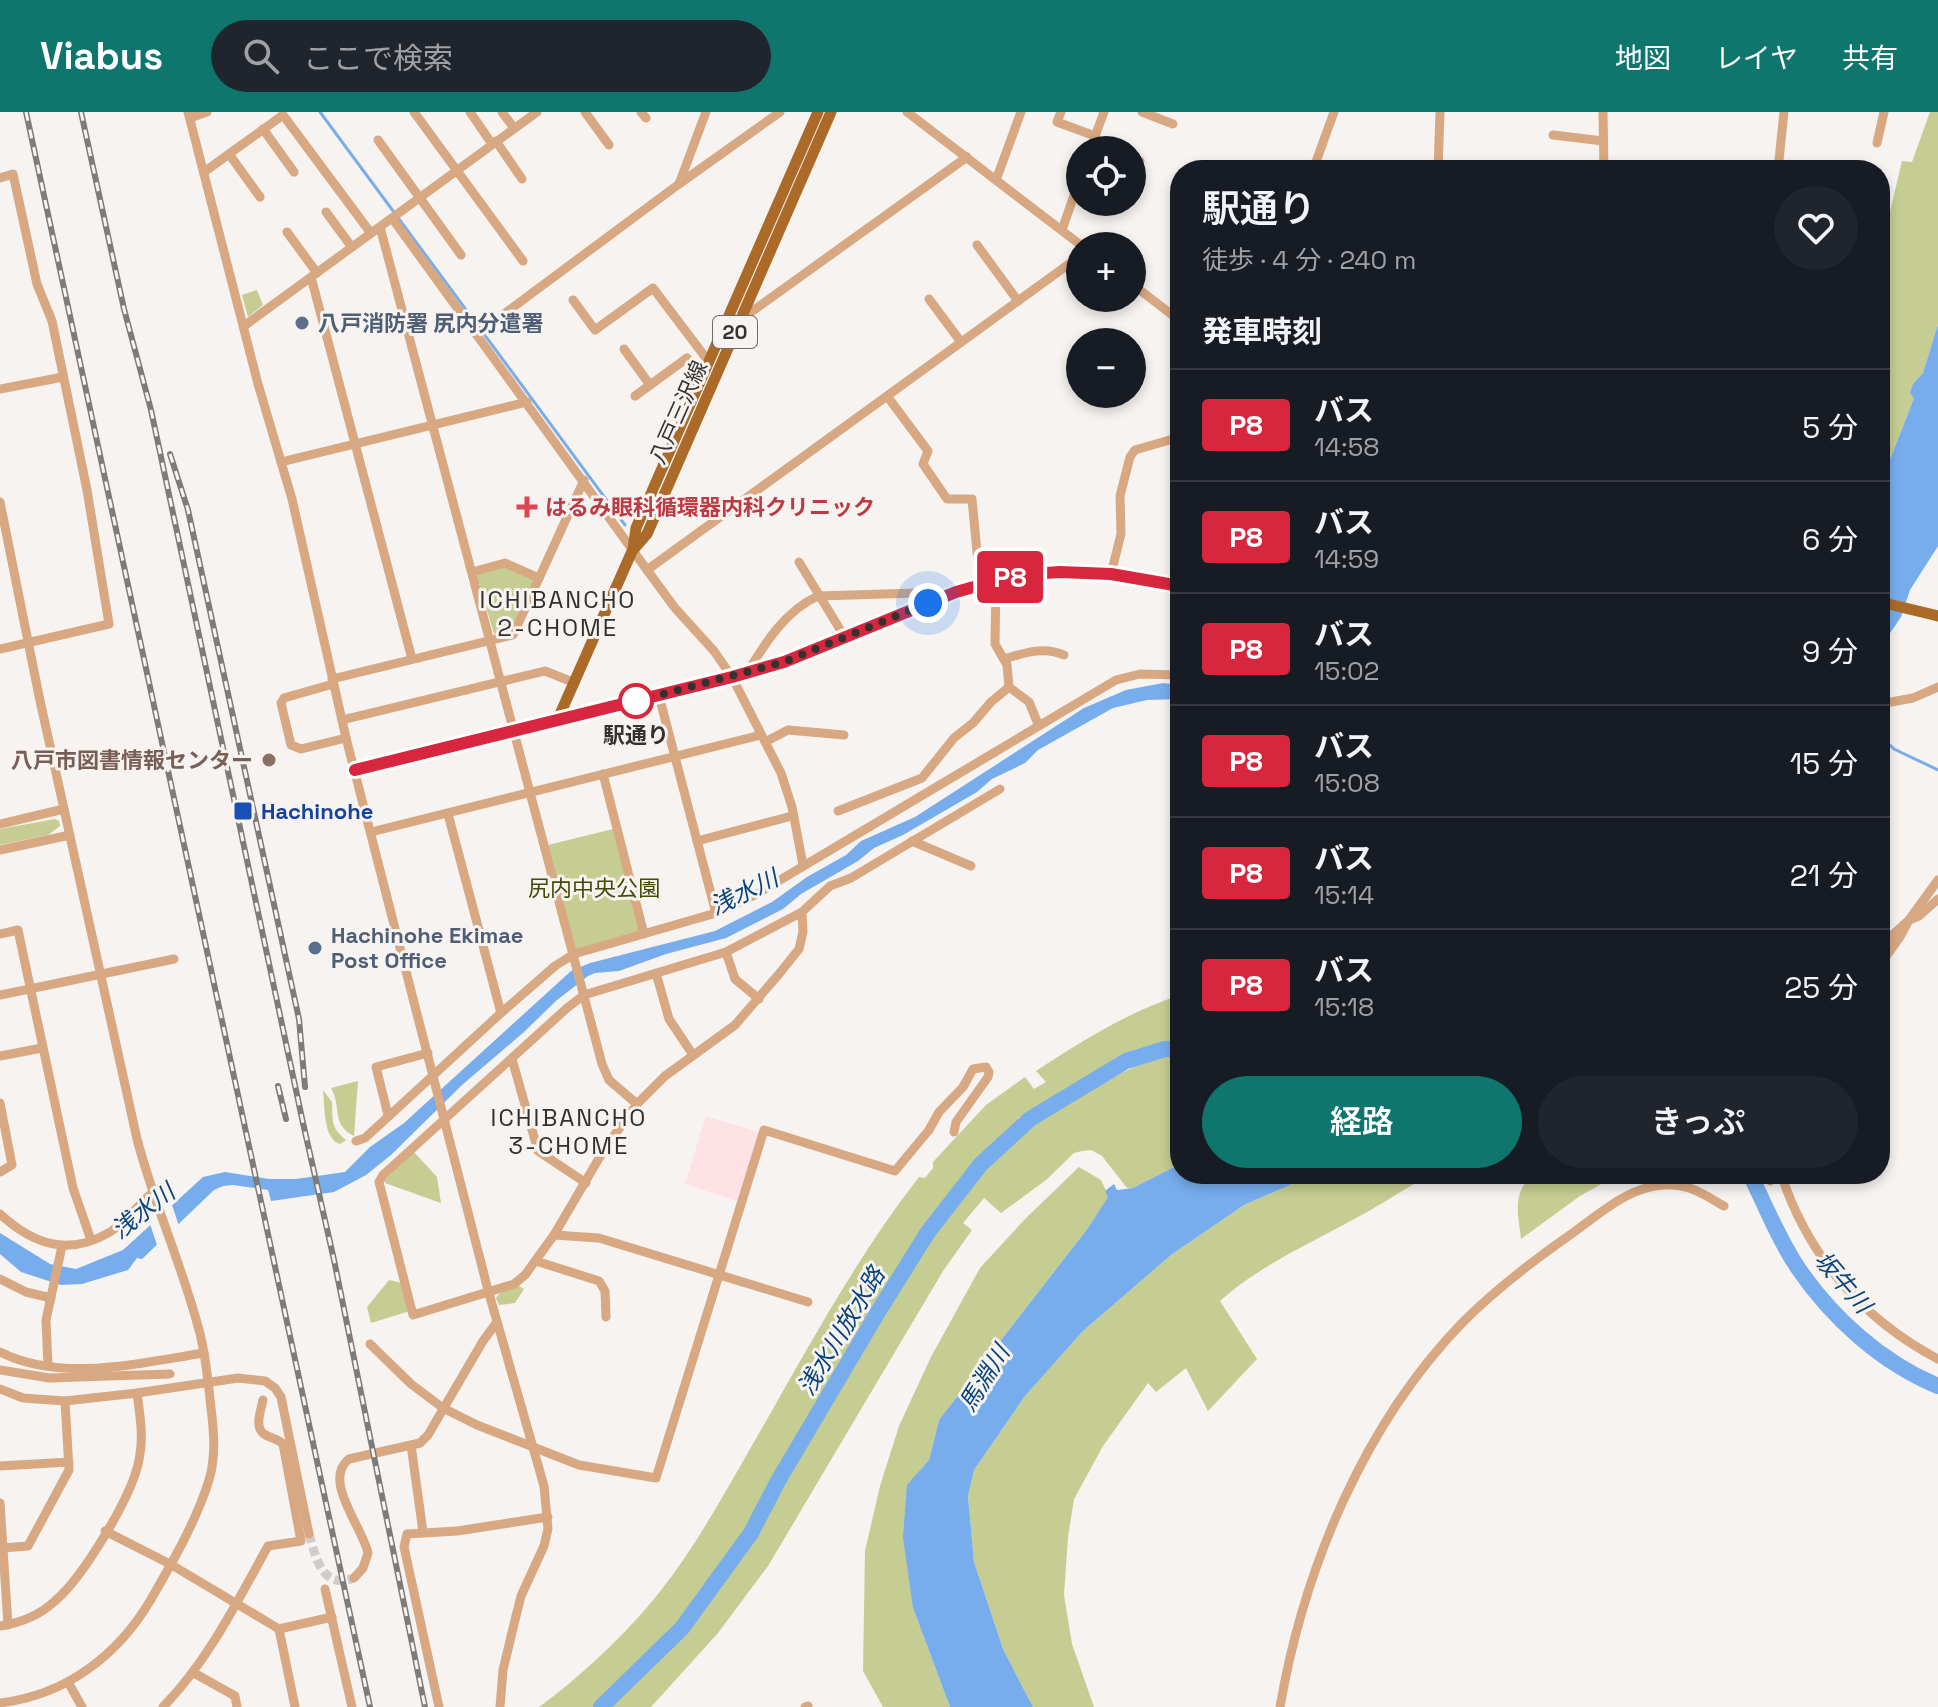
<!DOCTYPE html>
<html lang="ja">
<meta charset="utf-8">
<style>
:root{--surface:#171b24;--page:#20242c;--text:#f1f3f6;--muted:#9ea1a6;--line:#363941;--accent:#0f766e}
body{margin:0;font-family:"Space Grotesk","Noto Sans JP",sans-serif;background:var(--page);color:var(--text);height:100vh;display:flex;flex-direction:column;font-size:30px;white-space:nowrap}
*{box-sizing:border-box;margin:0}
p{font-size:26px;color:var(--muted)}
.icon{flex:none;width:44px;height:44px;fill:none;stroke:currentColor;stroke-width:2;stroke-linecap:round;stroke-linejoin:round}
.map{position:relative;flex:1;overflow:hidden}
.details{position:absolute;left:1170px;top:48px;width:720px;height:1024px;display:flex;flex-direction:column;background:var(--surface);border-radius:32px;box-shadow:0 4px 12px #0003}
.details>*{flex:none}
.badge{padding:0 16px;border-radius:6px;font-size:28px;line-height:52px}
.controls{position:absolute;left:1066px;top:24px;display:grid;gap:16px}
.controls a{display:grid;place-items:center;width:80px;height:80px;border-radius:50%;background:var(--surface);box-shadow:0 4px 12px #0003;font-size:40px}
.you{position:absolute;width:40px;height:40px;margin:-20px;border:6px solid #fff;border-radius:50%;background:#1a73e8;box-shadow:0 0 0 12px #1a73e833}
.map>.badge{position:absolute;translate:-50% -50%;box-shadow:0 0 0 4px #fff}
h2{padding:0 32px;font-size:30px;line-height:72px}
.round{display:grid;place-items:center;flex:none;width:84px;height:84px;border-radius:42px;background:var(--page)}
.overview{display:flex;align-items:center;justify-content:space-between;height:136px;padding:0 32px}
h1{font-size:38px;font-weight:600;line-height:60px}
.primary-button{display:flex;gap:16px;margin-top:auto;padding:16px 32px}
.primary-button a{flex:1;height:92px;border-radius:48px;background:var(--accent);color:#fff;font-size:32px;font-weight:600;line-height:92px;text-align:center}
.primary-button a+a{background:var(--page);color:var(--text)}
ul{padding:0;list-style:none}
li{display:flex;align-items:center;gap:24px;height:112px;padding:0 32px;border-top:2px solid var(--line)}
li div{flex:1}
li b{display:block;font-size:30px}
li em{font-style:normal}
li .badge{min-width:88px;font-weight:700;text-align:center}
header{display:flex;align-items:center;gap:48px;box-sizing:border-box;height:112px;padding:0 40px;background:var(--accent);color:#fff}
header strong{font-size:38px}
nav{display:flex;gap:44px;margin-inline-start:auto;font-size:28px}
.search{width:560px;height:72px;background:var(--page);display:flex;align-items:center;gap:20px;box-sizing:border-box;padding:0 28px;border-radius:44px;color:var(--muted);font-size:30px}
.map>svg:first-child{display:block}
</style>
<header>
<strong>Viabus</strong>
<div class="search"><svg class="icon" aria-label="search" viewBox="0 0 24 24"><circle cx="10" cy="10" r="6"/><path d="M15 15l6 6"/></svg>ここで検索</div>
<nav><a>地図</a><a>レイヤ</a><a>共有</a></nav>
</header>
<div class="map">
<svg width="1938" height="1595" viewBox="0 0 1938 1595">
<rect width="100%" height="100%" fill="#f6f3f1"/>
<polygon fill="#fee2e5" points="706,1004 761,1021 740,1090 685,1072"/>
<g fill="#c5cd92">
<polygon points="1930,0 1938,0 1938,212 1923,261 1913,272 1914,286 1891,345 1880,352 1880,142 1902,49 1912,50"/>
<polygon points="257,178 263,193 248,205 242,183"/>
<polygon points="505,453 533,465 533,469 511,517 494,522 477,464 480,460"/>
<polygon points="55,707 59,709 60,714 48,723 0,733 0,717"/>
<polygon points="613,717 641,820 576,838 548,733"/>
<path d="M 1180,883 L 1180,932 L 1158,933 L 1125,945 L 1018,1006 L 1025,1016 L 1089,977 L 1144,950 L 1180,942 L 1180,1052 L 1133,1076 L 1127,1076 L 1102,1044 L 1091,1038 L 1082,1039 L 1074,1041 L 1046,1068 L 1001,1101 L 984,1086 L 963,1111 L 972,1118 L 943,1159 L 768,1454 L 718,1521 L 651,1595 L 539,1595 C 578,1567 628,1520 658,1482 C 692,1440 719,1391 746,1344 C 801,1249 852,1151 919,1065 L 925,1066 L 933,1056 L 933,1050 L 986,993 L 1025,965 L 1034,977 L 1046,970 L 1036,959 C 1082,929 1128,900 1180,883 Z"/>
<path d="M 358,969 L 354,1024 C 331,1013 342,995 331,976 Z"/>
<path d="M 323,978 L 332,990 C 333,1008 330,1015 346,1028 L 340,1032 C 323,1027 325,995 323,978 Z"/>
<polygon points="414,1040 437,1065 441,1091 385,1071 385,1067"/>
<polygon points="1079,1055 1101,1068 1109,1085 1088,1116 939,1308 929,1348 907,1374 913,1496 950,1595 883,1595 863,1559 865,1439 880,1374 899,1314 931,1245 980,1156 1026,1106"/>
<path d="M 1315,1062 L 1430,1062 C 1402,1079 1374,1097 1345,1112 C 1302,1135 1257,1156 1220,1189 L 1257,1247 L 1208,1299 L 1186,1256 L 1156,1280 L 1148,1271 L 1103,1334 L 1074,1387 L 1068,1425 L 1064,1483 L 1072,1532 L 1094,1595 L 1033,1595 L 1003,1537 L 974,1450 L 968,1384 L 974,1358 L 1025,1284 L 1083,1219 L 1171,1143 L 1244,1093 Z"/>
<path d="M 1532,1062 L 1619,1062 L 1580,1084 L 1521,1127 C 1518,1100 1512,1084 1532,1062 Z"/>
<polygon points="389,1168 403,1171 410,1199 371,1211 367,1195"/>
<polygon points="519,1174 524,1177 515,1191 499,1193 496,1186 500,1181"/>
</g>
<g fill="#77aded">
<polygon points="1938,212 1938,434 1910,478 1901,505 1880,536 1880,352 1891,345 1914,286 1910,281 1913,272 1923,261"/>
<polygon points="1163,571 1180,573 1180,587 1147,588 1113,596 1038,638 1025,651 992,667 977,680 903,723 874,736 858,749 801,782 783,797 726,826 666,842 619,859 595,861 588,864 557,888 524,920 462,973 391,1043 366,1063 334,1080 271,1089 268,1078 233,1073 223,1074 214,1078 142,1147 137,1146 128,1158 82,1172 61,1173 21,1160 0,1142 0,1121 50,1152 76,1157 123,1138 203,1065 225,1060 269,1067 296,1067 345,1060 370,1035 404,1011 571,859 590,851 715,819 772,790 807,765 846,743 861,729 915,705 1084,596 1126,578"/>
<polygon points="1180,1052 1180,1062 1315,1062 1244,1093 1171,1143 1083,1219 1025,1284 974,1358 968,1384 974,1450 1003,1537 1033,1595 950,1595 913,1496 903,1425 907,1373 929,1348 939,1308 1088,1116 1108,1085 1105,1079 1114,1072 1117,1078 1133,1076"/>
</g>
<polygon fill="#f6f3f1" points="170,1087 180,1117 158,1136 149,1109"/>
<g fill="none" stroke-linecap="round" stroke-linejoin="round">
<g stroke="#77aded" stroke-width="3">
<polyline points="320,0 625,413"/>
<polyline points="1880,624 1894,637 1938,658"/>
</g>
<g stroke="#77aded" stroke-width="16">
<path d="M 1750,1062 C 1765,1093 1779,1128 1798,1156 C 1832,1206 1882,1251 1938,1274"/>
<polyline points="601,1595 682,1516 751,1421 778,1369 878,1200 928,1120 981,1052 1030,1007 1126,949 1165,937 1180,937"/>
</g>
<path stroke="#cfcccb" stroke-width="9" stroke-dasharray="9 4.5" stroke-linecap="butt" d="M 309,1422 C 316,1446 322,1478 354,1466"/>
<g stroke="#d7a881" stroke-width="9">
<polyline points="188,0 258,272 292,387 346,626 488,1178 544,1374 548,1417 544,1434 521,1484 515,1508 503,1558 500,1595"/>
<polyline points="414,0 523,149"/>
<polyline points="470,0 492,32"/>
<polyline points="502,0 514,16"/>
<polyline points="585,0 609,33"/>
<polyline points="641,0 646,6"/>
<polyline points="907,0 1082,134"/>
<polyline points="1061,0 1057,10 1095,24"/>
<polyline points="1142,0 1173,12"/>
<polyline points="1603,0 1604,58"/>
<polyline points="190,6 207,0"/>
<polyline points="263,17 294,60"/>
<polyline points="1553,23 1603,29"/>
<polyline points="378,28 461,143"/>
<polyline points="496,29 522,67"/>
<polyline points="1877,31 1884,0"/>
<polyline points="1092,32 1110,38"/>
<polyline points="1090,38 1104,0"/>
<polyline points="229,42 260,85"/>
<polyline points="1132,46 1140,49"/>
<polyline points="1313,58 1334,0"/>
<polyline points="1438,58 1440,0"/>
<polyline points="1778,58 1784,0"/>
<polyline points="204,60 283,3 370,120"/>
<polyline points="0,66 13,62 37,172 52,209 87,378 109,512 0,537"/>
<polyline points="996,68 1021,0"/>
<polyline points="679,72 780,0"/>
<polyline points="326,100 351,134"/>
<polyline points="392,106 647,458 675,496 714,539 732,565 781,661 792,695 803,753"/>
<polyline points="380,115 602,952 609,968 637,992"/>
<polyline points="1062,118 1080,66"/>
<polyline points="1880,118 1882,118"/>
<polyline points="287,120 317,161"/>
<polyline points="977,133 1018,189"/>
<polyline points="311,165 412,547"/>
<polyline points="1132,172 1180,209"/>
<polyline points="929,187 961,230"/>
<polyline points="573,188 595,218 653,176 709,250"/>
<polyline points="740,208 967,45"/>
<polyline points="244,214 537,0"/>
<polyline points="477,222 679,72 706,0"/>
<polyline points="624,237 650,273"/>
<polyline points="0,277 63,265"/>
<polyline points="635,284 687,246 702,265"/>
<polyline points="887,284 928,339 923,352 947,387 972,387 980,472"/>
<polyline points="281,350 527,290"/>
<path d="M 0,390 L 39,584 L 137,1027 C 154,1092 182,1153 199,1218 C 206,1243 208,1270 211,1296 C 214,1320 216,1345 209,1368 C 196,1410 172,1451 150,1489 C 117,1544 66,1583 0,1591"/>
<polyline points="799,450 844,524"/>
<polyline points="647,458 1080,144"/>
<polyline points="472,460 505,451 539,466"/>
<polyline points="1111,462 1121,422 1120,384 1130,345 1135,338 1180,325"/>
<polyline points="996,468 995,532 1007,553 1009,575 1029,590 1038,612"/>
<path d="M 1004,547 C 1024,541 1044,534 1064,543"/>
<path d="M 747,561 C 765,531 786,498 818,484 L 951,480"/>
<polyline points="332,567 513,523 584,368"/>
<polyline points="333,572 284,586 281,591 291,633 301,637 346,626"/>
<polyline points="659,584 716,801"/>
<polyline points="1880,592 1913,586 1938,575"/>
<polyline points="342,608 545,559 575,571"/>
<polyline points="765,630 788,618 844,623"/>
<polyline points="603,662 644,822"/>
<polyline points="838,699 922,666 954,626 973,611 991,590 1009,575"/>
<polyline points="448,702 501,901 555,854 574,842 716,801 755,783 1116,568 1140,562 1180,563"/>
<polyline points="0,712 64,697"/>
<polyline points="371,720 761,623"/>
<polyline points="697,729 792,704"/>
<polyline points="912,729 971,754"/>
<polyline points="0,738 70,723"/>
<polyline points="802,800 803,820 799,837 779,862 735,913 665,964 637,992 605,1036 554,1123 525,1163 514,1172 413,1203 379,1070 383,1063 567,896 584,883 726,840 802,800 830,774 851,766 1000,677"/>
<polyline points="0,822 18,818 73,1076 91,1128"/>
<polyline points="1880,834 1909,808 1938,768"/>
<polyline points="726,840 735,867 759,887"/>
<polyline points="1880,853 1900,825 1909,808 1919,804 1938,787"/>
<polyline points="656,861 669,907 693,943"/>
<polyline points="0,883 174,847"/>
<polyline points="0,944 42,936"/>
<polyline points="512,947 538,1039 586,1071"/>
<polyline points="0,991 12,1053 0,1060"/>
<polyline points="388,1003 376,955 428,941"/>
<polyline points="356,1029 365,1026 501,901"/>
<polyline points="1766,1062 1770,1069"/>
<path d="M 1781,1062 C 1808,1144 1862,1207 1938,1247"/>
<path d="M 0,1102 C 33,1132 68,1145 110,1120 C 126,1110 138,1093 152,1081"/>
<polyline points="554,1123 599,1126 808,1190"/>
<polyline points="536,1149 599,1169 605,1179 606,1205"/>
<polyline points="0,1167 26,1180 51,1186"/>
<polyline points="370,1232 411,1272 443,1296 477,1313 579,1353 656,1366 764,1018 895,1059 929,1018 939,1000 963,975 973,957 986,955 989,960 988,965 956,1010 954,1020"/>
<path d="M 0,1240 C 62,1271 139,1251 204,1241"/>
<polyline points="48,1254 46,1208 62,1134"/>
<polyline points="0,1258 49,1266 170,1262"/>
<polyline points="0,1277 23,1286 65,1289 137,1281 238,1266 265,1269 275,1276 281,1285 309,1422"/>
<polyline points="411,1333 423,1420"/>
<polyline points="0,1354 69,1350"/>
<polyline points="0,1391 8,1513"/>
<polyline points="105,1419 170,1452 279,1517 332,1505"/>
<polyline points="3,1436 28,1434 69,1358 65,1289"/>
<path d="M 354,1466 L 363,1456 L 368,1441 C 362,1414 322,1368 349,1347 L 420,1331 L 428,1323 L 483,1229 L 497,1210"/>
<polyline points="325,1477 352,1595"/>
<path d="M 0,1514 C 20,1511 40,1503 55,1489 C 83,1465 132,1385 139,1348 C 144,1326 140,1304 137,1281"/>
<polyline points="279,1517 295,1595"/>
<polyline points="194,1561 235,1584 237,1595"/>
<polyline points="68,1570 82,1595"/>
<path d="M 163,1595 C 208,1549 237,1490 268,1434 L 301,1429 L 283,1332 C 277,1326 271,1327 264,1322 C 254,1315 261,1298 263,1288"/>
<polyline points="439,1595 404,1435 407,1422 457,1419 548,1405"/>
<polyline points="805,1595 808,1594"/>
<path d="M 1280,1595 C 1304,1456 1364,1312 1463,1210 C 1495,1178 1530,1151 1567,1125 C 1603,1100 1644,1059 1692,1077 C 1703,1081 1713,1088 1724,1094"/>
</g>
<g stroke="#ac6a29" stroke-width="11">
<polyline points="634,437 647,422 831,0"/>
<polyline points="1880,490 1938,504"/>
<polyline points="557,609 633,437 636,416 818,0"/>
<polyline points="355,658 732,565 784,550 956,480 1016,463 1060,460 1111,462 1180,474"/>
</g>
<defs>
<g id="rail">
<polyline points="26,0 370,1595"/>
<polyline points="81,0 124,197 151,298 303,1011 334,1148 425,1595"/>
<polyline points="170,342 188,398 299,907 305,975"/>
<polyline points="278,974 286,1007"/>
</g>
</defs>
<use href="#rail" stroke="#7e7c7b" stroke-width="6"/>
<use href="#rail" stroke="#f6f3f1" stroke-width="3" stroke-dasharray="9" stroke-linecap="butt"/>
</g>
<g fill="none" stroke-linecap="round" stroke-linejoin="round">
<defs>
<polyline id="line" points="355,658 732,565 784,550 956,480 1016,463 1060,460 1111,462 1180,474"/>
</defs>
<use href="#line" stroke="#fff" stroke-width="18"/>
<use href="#line" stroke="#d7263d" stroke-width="12"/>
<polyline stroke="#333231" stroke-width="8" stroke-dasharray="0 14.4" points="636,589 784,550 928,491"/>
</g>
<g fill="#5c6f8a" stroke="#f6f3f1" stroke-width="3">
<circle cx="302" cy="211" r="8"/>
<circle cx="315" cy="836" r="8"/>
</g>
<path fill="#e0444e" stroke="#f6f3f1" stroke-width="3" d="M523 383h8v8h8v8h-8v8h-8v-8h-8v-8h8z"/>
<circle fill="#fff" stroke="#d7263d" stroke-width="4" cx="636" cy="589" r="16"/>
<circle fill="#8d6e63" stroke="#f6f3f1" stroke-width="3" cx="269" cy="648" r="8"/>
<rect fill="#1a4fb4" stroke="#f6f3f1" stroke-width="3" x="233" y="689" width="20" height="20" rx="4"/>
<g text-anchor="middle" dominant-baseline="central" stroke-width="6" stroke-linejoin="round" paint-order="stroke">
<rect fill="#f6f3f1" stroke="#6e6c6b" stroke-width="2" x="713" y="204" width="44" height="32" rx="6"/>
<g font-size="20" font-weight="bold" fill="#333231">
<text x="735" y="220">20</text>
</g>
<g font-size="22" font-weight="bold" fill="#4e5e75" stroke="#f6f3f1" text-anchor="start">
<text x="318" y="211">八戸消防署 尻内分遣署</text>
<text x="331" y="823">Hachinohe Ekimae<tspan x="331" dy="25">Post Office</tspan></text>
</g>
<g font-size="22" fill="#333231" stroke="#f6f3f1">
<text transform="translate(678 300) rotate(-66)">八戸三沢線</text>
</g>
<g font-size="22" font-weight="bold" fill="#be3a42" stroke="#f6f3f1" text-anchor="start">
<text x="545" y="395">はるみ眼科循環器内科クリニック</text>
</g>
<g font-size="22" font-weight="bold" fill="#333231" stroke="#f6f3f1">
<text x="636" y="623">駅通り</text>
</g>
<g font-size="22" font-weight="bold" fill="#785e54" stroke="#f6f3f1" text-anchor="end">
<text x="253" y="648">八戸市図書情報センター</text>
</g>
<g font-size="22" font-weight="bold" fill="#164399" stroke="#f6f3f1" text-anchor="start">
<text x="261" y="699">Hachinohe</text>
</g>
<g font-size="22" fill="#454a08" stroke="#f6f3f1">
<text x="594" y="776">尻内中央公園</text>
</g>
<g font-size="24" letter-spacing="2" fill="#32302e" stroke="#f6f3f1">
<text x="558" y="487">ICHIBANCHO<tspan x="558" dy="28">2-CHOME</tspan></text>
<text x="569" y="1005">ICHIBANCHO<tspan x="569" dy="28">3-CHOME</tspan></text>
</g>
<g font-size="24" font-style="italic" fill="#08437c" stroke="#f6f3f1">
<text transform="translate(744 780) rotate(-26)">浅水川</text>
<text transform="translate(143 1099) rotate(-38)">浅水川</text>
<text transform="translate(1843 1170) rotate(49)">坂牛川</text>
<text transform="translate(841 1219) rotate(-59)">浅水川放水路</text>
<text transform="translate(984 1266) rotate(-58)">馬淵川</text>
</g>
</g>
</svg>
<div class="controls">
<a><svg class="icon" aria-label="locate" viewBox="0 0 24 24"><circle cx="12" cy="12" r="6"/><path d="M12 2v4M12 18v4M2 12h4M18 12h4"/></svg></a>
<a>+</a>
<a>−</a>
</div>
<div class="you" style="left:928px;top:491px"></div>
<b class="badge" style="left:1010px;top:465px;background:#d7263d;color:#fff">P8</b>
<section class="details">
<div class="overview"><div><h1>駅通り</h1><p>徒歩 · 4 分 · 240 m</p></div><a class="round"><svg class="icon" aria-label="heart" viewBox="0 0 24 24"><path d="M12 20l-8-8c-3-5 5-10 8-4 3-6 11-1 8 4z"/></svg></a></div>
<h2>発車時刻</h2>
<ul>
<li><span class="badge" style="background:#d7263d;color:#fff">P8</span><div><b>バス</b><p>14:58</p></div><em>5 分</em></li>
<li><span class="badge" style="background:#d7263d;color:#fff">P8</span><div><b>バス</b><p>14:59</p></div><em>6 分</em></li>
<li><span class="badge" style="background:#d7263d;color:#fff">P8</span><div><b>バス</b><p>15:02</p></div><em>9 分</em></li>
<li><span class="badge" style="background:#d7263d;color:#fff">P8</span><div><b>バス</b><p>15:08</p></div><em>15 分</em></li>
<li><span class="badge" style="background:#d7263d;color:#fff">P8</span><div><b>バス</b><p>15:14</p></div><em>21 分</em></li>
<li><span class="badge" style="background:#d7263d;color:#fff">P8</span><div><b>バス</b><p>15:18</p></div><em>25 分</em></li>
</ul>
<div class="primary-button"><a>経路</a><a>きっぷ</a></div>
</section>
</div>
